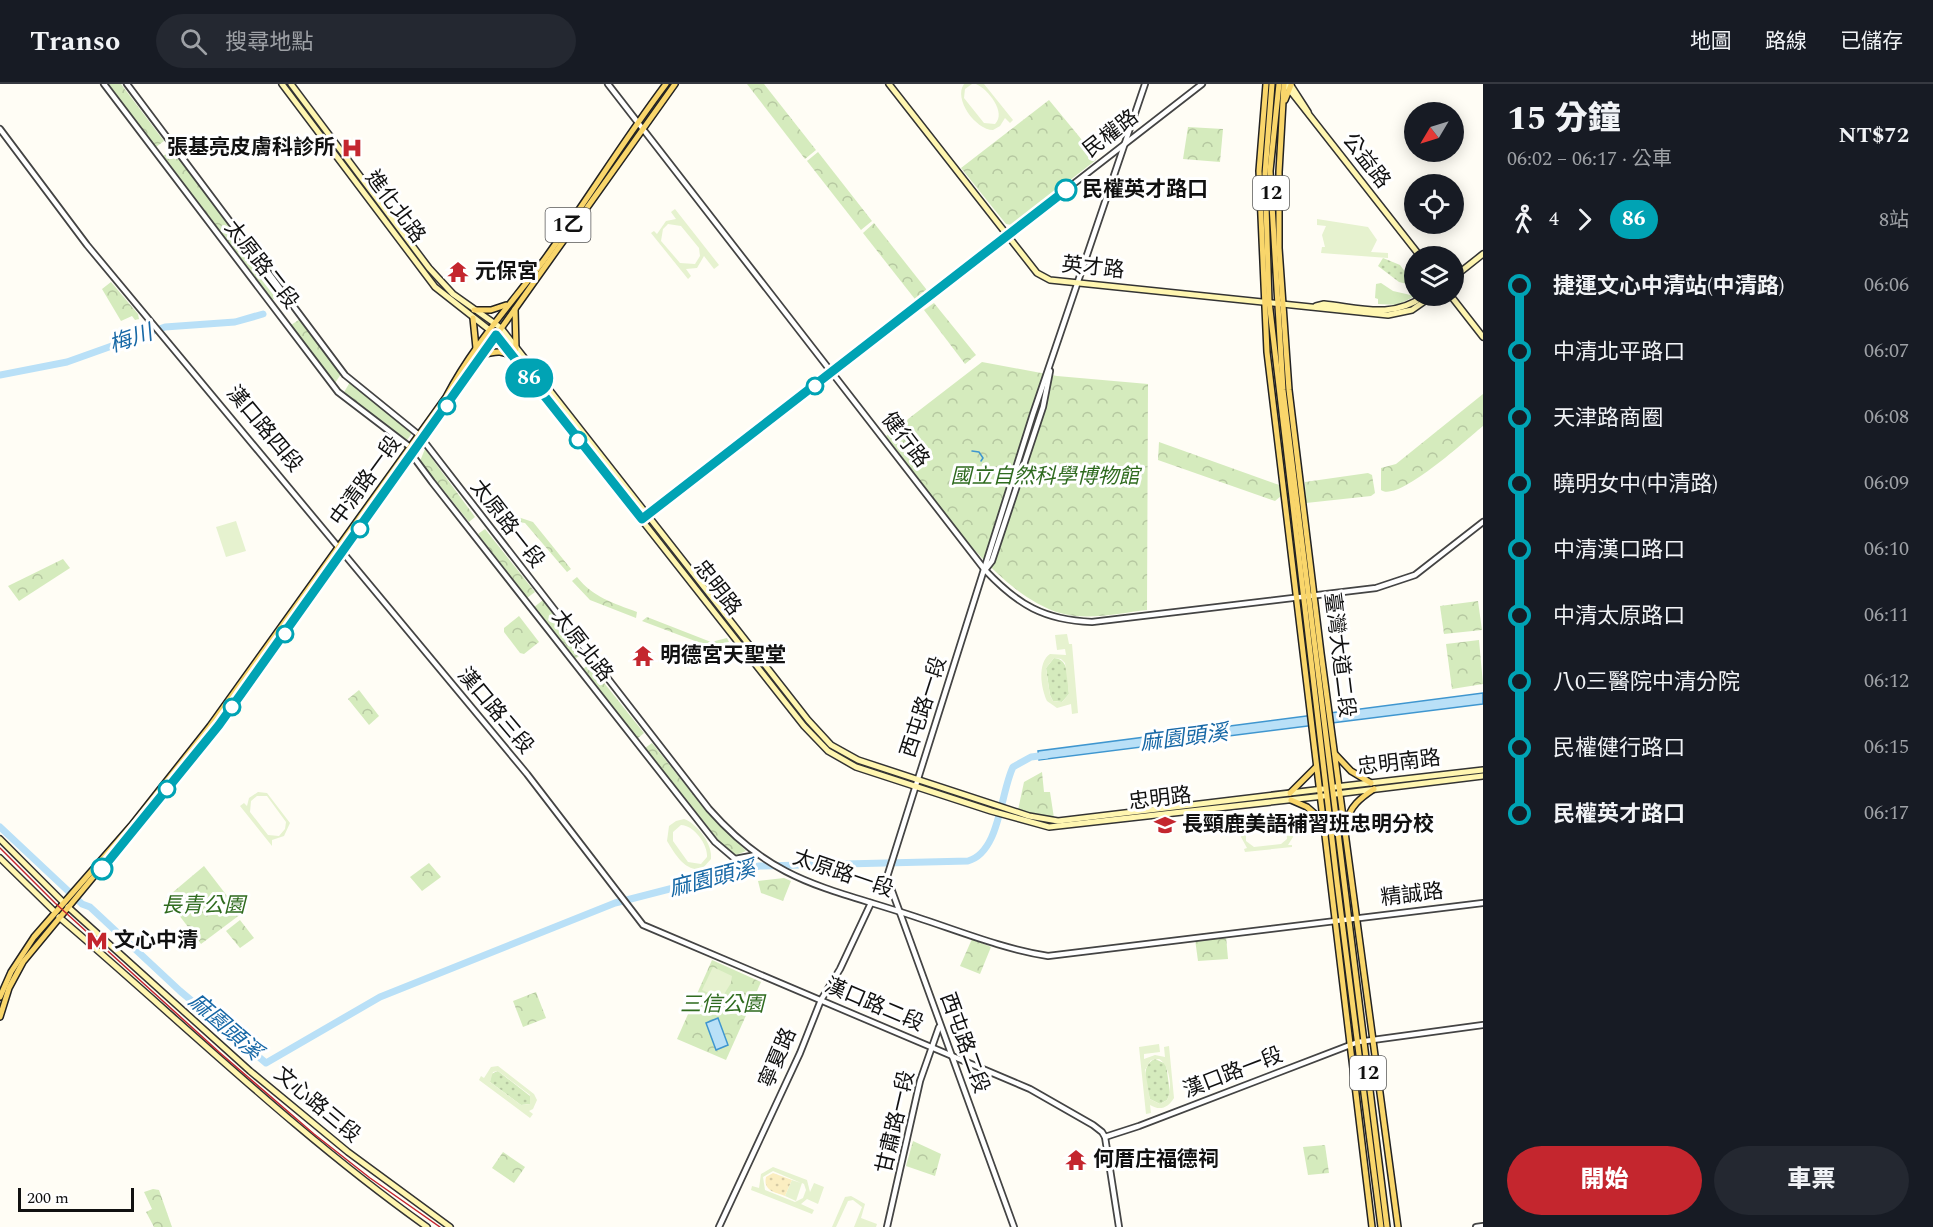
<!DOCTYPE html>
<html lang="zh-TW">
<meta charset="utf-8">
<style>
:root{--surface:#171b24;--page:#242831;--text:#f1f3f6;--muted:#9ea1a6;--line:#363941;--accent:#c4262e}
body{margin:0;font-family:Spectral,"Noto Sans TC",serif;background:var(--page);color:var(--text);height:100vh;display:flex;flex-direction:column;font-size:22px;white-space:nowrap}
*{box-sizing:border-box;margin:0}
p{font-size:20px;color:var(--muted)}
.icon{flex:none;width:33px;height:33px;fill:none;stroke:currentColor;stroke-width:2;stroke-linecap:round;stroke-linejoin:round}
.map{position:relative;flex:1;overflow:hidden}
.sheet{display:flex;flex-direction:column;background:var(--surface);width:450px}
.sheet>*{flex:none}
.badge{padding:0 12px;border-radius:20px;font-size:21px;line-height:39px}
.needle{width:39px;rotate:232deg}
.buttons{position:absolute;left:1404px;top:18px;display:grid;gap:12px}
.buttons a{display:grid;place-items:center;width:60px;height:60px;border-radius:50%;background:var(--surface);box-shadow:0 3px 15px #0003;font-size:30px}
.scale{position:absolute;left:18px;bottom:15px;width:116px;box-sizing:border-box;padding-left:6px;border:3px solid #111;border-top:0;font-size:16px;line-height:21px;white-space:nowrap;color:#111;-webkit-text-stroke:4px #fff;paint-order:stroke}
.map>.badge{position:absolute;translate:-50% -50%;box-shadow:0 0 0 3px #fff}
.legs{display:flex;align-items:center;gap:9px;height:66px;padding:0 24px;font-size:20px}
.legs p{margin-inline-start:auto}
.summary{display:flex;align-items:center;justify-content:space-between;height:102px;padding:0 24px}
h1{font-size:33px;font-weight:800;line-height:45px}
.cta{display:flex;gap:12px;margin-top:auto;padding:12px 24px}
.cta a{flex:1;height:69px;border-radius:36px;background:var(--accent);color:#fff;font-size:24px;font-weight:800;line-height:69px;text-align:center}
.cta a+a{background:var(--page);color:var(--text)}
ul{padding:0 24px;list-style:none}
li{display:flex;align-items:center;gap:21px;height:66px;font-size:22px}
li i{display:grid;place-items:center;width:9px;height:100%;margin:0 8px;background:currentColor}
li i::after{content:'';width:15px;height:15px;margin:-8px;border:4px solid;border-radius:50%;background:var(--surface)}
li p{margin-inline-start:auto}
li:first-child i{background:linear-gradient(#0000 50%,currentColor 0)}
li:last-child i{background:linear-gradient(currentColor 50%,#0000 0)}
header{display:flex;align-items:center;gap:36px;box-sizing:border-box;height:84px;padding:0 30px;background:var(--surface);border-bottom:2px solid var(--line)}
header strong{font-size:28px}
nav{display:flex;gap:33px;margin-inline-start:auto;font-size:21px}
.search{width:420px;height:54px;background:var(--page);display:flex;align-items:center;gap:15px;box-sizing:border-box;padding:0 21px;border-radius:33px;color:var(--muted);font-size:22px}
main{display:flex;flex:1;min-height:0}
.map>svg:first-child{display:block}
</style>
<header>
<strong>Transo</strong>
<div class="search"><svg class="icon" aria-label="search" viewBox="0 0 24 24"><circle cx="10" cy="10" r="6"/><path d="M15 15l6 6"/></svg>搜尋地點</div>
<nav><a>地圖</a><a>路線</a><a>已儲存</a></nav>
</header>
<main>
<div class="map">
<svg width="1483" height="1143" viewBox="0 0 1483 1143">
<defs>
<pattern id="grass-dots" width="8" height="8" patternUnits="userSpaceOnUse" patternTransform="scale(1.5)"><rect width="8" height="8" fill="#d5ebbd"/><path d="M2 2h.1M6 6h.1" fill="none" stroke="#b6c8a1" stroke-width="1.8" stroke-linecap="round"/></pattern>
<pattern id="sand-dots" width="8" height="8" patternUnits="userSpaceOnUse" patternTransform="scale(1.5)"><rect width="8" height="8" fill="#fbeec1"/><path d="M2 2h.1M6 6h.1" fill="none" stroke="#d6cba5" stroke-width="1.8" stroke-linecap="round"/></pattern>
<pattern id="park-crowns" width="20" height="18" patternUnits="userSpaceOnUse" patternTransform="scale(1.5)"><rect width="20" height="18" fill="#d5ebbd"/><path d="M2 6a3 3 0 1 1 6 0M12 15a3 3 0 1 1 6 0" fill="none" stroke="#b6c8a1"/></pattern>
</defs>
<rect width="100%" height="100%" fill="#fffdf5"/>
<g fill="url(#grass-dots)">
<polygon points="1383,174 1400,181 1411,196 1407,200 1399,198 1378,182"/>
<path d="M 1054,574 C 1070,575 1068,596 1069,610 L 1062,618 L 1053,617 L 1050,611 L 1046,584 Z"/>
<path d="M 1155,975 L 1166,980 L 1170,1009 L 1167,1016 L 1160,1020 L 1150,1015 C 1146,1002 1140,981 1155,975 Z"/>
<polygon points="498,987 530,1012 530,1020 521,1021 490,998 491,990"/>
</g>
<path fill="url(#sand-dots)" d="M 773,1089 L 792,1096 L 785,1112 C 775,1108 763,1107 766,1093 Z"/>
<g fill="url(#park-crowns)">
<polygon points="108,0 121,0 164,57 156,63"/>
<polygon points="747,0 764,0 816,66 805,75"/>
<polygon points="1049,16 1096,73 1096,76 1012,141 1006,140 961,84"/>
<polygon points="1188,43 1223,45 1220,78 1183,75"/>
<polygon points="173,66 285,216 272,215 163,72"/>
<polygon points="818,68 872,137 861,146 807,77"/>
<polygon points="874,139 930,210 918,219 863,149"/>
<polygon points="111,198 138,230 139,235 135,236 132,232 121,237 102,205"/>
<polygon points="934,219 976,271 965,280 924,226"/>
<polygon points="300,235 341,290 335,299 291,241"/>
<path d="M 982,278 L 1057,292 L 1148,300 L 1147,526 C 1120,529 1087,537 1060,529 C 991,508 930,408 886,352 Z"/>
<polygon points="350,298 413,348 407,356 343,310"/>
<path d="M 1483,310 L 1483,342 C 1467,355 1398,419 1381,406 L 1381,384 L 1396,380 Z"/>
<polygon points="1159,358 1279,401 1281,412 1275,417 1158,376"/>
<polygon points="425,365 475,433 469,438 420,377"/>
<polygon points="1368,389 1372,391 1375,409 1371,412 1306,419 1305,398"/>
<polygon points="506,429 533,438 571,485 567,488 525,439 501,435 494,437 492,434"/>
<polygon points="485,445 535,508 527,514 478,450"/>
<polygon points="63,475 70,484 19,517 8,502"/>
<path d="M 577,493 C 593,513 613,519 637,528 L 636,534 L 590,516 L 572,497 Z"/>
<polygon points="543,516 583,569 575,575 533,524"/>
<polygon points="1478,517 1482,546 1444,550 1440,522"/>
<polygon points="519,532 539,558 524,570 520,569 504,548 504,544"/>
<polygon points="647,533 711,558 727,554 729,558 711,563 642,537"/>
<polygon points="1479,556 1483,600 1452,605 1446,560"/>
<polygon points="589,580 644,649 637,655 582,586"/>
<polygon points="359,606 379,632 369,641 348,615"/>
<polygon points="652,659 703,723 746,767 736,771 720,758 645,664"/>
<polygon points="1042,688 1044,708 1050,708 1054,734 1018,726 1024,698"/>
<polygon points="429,779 441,793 422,807 410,793"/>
<polygon points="204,782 241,830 201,860 166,814"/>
<polygon points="784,794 791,797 783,817 761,809 758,797"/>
<polygon points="240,836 254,854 240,864 226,847"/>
<polygon points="1226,852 1228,875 1198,877 1195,855"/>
<polygon points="972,855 991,863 980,890 960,882"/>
<polygon points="712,876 761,898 726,976 677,955"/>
<polygon points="536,908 546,934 523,943 513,917"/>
<polygon points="913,1057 941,1070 935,1092 906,1082"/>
<polygon points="1325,1061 1329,1089 1308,1091 1303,1063"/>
<polygon points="503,1068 525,1083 514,1099 492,1084"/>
<polygon points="153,1105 159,1106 172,1143 154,1143 146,1128 152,1125 144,1108"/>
</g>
<polygon fill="#d5ebbd" points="1381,199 1393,207 1415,212 1398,221 1378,220 1378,215 1375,214 1376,200"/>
<g fill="#e6f2cf" fill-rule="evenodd">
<path d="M 964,0 L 972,0 L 965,5 L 964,14 L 984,39 L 995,40 C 1007,29 988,5 976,0 L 984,0 L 1013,36 L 1010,39 L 1005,34 L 1000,42 L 993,46 C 976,46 953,15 964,0 Z"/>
<path d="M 675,125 L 719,181 L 714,185 L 704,172 L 697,184 L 686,185 L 691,192 L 688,195 L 651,149 L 654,147 L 657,150 L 666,137 L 676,135 L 671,128 ZM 668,140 L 681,142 L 699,164 L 700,172 L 695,180 L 680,179 L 661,157 L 663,145 Z"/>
<polygon points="1317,135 1368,143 1377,156 1371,168 1388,169 1388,174 1321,169 1322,163 1325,163 1322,151 1326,142 1317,141"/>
<polygon points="236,437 246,467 226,473 216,443"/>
<path d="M 1067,550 L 1069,560 L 1072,560 L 1078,629 L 1072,630 L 1071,620 L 1057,624 L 1047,617 C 1041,604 1037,579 1050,570 L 1066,571 L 1065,565 L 1057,566 L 1055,551 ZM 1054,574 L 1061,575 L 1065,579 L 1069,610 L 1062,618 L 1053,617 L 1050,611 L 1046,584 Z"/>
<path d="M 258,708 L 267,709 L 290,739 L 284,752 L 272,756 L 272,762 L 240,722 L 244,719 L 247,722 L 249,714 ZM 257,712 L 267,712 L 286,738 L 285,745 L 279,752 L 268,751 L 250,728 L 251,717 Z"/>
<path d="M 1281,734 L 1292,743 L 1293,753 L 1288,761 L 1292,761 L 1292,763 L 1245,768 L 1244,765 L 1247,764 L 1241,753 L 1246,740 ZM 1279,738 L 1286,742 L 1287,755 L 1281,760 L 1254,763 L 1246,757 L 1246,749 L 1251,742 Z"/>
<path d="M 684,735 C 698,740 713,761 711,775 L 702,785 C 685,788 675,770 667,757 L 669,742 L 676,737 ZM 681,741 C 694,741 708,761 707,773 L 701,780 L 688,778 L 673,757 L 673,748 Z"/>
<polygon points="713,883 732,892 731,899 721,915 702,906"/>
<path d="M 1159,960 L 1160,968 L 1144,970 L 1144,975 L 1155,971 L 1165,973 L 1164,963 L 1169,962 L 1174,1014 C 1168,1024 1160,1027 1150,1021 L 1151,1029 L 1146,1030 L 1139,963 ZM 1159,975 C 1170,981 1173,1006 1167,1016 L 1160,1020 L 1150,1015 L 1145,986 L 1151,976 Z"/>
<path d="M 498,982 L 534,1010 L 537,1016 L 533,1025 L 529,1027 L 533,1030 L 530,1034 L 479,996 L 481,992 L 484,994 L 491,983 ZM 493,988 L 498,987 L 530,1011 L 530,1020 L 521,1021 L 490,998 Z"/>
<path d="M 773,1083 L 807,1096 L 810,1108 L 814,1099 L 824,1103 L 818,1120 L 807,1115 L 801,1120 L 814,1126 L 812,1130 L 751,1106 L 752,1102 L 759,1104 L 761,1090 ZM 773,1087 L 801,1099 L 792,1096 L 785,1112 L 796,1117 L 802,1099 L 804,1100 L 806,1106 L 803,1114 L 795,1118 L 765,1106 L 763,1093 Z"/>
<polygon points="851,1112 865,1120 861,1134 877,1140 876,1143 854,1143 862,1123 853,1116 848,1117 836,1143 832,1143 845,1113"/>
</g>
<g fill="#b9e0f7" stroke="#3f96cf" stroke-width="1.5">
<polygon points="1483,609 1483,620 1039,676 1038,667"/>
<polygon points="718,934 728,961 716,966 706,939"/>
</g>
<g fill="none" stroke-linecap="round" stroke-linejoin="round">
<polyline stroke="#3f96cf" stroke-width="1.5" points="972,367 979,368 983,374 981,377"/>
<g stroke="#b9e0f7" stroke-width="7">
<polyline points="0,291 67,278 165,243 235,238 263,230"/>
<path d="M 0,743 L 82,820 L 90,823 L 180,907 L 266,979 L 380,913 L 615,819 L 759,782 L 968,777 C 1000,768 1000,710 1013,683 L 1031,673 L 1047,671"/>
</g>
<defs>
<g id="tertiary">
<polyline points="104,0 338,308 410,363 412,371 432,398 715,758 735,775 756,771"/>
<path d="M 127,0 L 345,291 L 419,351 L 709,725 C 775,800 827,803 916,833 C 959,847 1003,865 1048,872 L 1483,819"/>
<path d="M 608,0 L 985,486 C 1018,521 1044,536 1092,538 L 1376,504 L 1415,491 L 1483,438"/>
<polyline points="0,45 87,161 527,690 643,841 1030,1005 1093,1041 1102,1048 1105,1053 1119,1143"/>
<polyline points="642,435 1202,0"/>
<polyline points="985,486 992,477 1043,323 1050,287"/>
<polyline points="1105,1053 1139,1042 1358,958 1483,941"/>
<polyline points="719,1143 800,969 821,916 840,885 871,819"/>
<polyline points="887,1143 920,997 939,943"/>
<polyline points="1014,1143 887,793 1033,330 1145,0"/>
<polyline points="1476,1143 1483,1142"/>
</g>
<g id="secondary">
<polyline points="282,0 435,203 496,251 804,642 828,667 856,683 991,727 1049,743 1324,712"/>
<polyline points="291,0 429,184 453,210 501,244 808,636 831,661 858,676 1029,732 1058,737 1323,705"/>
<polyline points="889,0 1037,189 1050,196 1388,231 1412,226 1432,212"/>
<polyline points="1285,0 1420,172"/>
<polyline points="1290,0 1308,28"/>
<polyline points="1454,193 1483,170"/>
<polyline points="1451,212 1483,253"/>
<path d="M 1316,222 L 1324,220 C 1361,224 1392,235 1424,212"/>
<polyline points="1335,703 1483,686"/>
<polyline points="1336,710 1483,692"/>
<polyline points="0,755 63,818"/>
<polyline points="0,774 55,828"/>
<polyline points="68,823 250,987 348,1068 450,1143"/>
<path d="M 59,833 C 181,937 296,1050 427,1143"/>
</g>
<g id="primary">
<polyline points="1266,0 1259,87 1267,268 1372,1143"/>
<polyline points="1272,0 1265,90 1269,217 1337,798 1381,1143"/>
<polyline points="1279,0 1270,87 1283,306 1387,1143"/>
<polyline points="1284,0 1279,88 1279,164 1289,306 1321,569 1398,1143"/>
<polyline points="1285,16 1291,1"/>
<polyline points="515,225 516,265"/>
<polyline points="474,226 491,226 506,221"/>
<polyline points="473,234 476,264"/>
<path d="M 483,271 C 496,267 504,266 515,275"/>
<polyline points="1335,670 1351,687 1371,699"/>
<polyline points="1290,709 1316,683"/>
<polyline points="1291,716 1307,723 1322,736"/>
<path d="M 1347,740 C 1348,723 1362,713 1374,705"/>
<path d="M 0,913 L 11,888 L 34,853 L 131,742 L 210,642 L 446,313 C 472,263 510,221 544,176 C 586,118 623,57 666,0"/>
<polyline points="0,933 9,904 23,878 219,641 675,0"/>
</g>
</defs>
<use href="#tertiary" stroke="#444" stroke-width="8"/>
<use href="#secondary" stroke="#333" stroke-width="8"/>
<use href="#primary" stroke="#222" stroke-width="8"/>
<use href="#tertiary" stroke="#fff" stroke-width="4.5"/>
<use href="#secondary" stroke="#fff6b0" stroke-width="5"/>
<use href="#primary" stroke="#f9d66b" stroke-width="5"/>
<polyline stroke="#c4262e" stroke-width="1.5" points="0,764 55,819 219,968 314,1050 370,1094 440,1143"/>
</g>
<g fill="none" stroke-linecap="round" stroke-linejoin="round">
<defs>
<polyline id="line-1" points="102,785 219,641 496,251 642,435 1066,106"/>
</defs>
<use href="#line-1" stroke="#fff" stroke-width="14"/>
<use href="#line-1" stroke="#00a3b4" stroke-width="9"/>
</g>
<defs>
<symbol id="hospital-bare" viewBox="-9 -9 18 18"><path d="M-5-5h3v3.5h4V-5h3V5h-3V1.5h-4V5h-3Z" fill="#c4262e" stroke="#fff" stroke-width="2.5" paint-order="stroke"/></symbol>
<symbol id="temple-bare" viewBox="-9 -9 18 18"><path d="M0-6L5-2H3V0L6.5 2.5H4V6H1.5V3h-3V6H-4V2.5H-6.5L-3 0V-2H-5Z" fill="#c4262e" stroke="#fff" stroke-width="2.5" paint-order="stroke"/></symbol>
<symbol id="university-bare" viewBox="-9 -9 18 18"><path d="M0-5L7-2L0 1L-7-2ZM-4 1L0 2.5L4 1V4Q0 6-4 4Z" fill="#c4262e" stroke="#fff" stroke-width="2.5" paint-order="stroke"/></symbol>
<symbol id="metro-bare" viewBox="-9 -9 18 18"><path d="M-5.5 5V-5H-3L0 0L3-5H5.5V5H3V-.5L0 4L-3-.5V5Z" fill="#c4262e" stroke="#fff" stroke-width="2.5" paint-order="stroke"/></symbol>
</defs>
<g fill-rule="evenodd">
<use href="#hospital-bare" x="337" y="49" width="30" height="30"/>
<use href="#temple-bare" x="443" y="173" width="30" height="30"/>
<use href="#temple-bare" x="628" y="557" width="30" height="30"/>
<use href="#university-bare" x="1150" y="726" width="30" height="30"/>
<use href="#metro-bare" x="82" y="842" width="30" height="30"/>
<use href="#temple-bare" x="1061" y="1061" width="30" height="30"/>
</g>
<g fill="#fff" stroke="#00a3b4" stroke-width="3">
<circle cx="1066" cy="106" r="10"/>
<circle cx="815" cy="302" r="8"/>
<circle cx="447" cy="322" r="8"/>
<circle cx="578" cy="356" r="8"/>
<circle cx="360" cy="445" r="8"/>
<circle cx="285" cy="550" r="8"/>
<circle cx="232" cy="623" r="8"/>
<circle cx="167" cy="705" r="8"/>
<circle cx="102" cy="785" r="10"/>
</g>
<g text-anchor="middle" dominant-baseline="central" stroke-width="6" stroke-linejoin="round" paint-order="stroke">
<g fill="#fff" stroke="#585858" stroke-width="1.5">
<rect x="1253" y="92" width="36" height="34" rx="4.5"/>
<rect x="545.5" y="124" width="45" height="34" rx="4.5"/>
<rect x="1350" y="972" width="36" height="34" rx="4.5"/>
</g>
<g font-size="20" font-weight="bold" fill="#111">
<text x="1271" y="109">12</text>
<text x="568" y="141">1乙</text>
<text x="1368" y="989">12</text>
</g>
<g font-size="21" fill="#111" stroke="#fff">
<text transform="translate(1111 50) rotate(-38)">民權路</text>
<text transform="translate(1366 77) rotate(52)">公益路</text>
<text transform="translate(395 123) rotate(53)">進化北路</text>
<text transform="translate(261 181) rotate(52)">太原路二段</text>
<text transform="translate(1093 184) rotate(6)">英才路</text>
<text transform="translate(264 345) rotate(50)">漢口路四段</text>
<text transform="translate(905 356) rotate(52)">健行路</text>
<text transform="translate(366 397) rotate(-54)">中清路一段</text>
<text transform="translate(507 440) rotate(52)">太原路一段</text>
<text transform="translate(717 504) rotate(52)">忠明路</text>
<text transform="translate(582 562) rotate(52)">太原北路</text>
<text transform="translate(1339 571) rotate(83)">臺灣大道二段</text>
<text transform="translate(924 623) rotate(-72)">西屯路一段</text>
<text transform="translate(495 627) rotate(50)">漢口路三段</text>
<text transform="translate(1399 679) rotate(-7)">忠明南路</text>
<text transform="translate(1160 715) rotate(-7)">忠明路</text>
<text transform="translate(843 790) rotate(19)">太原路一段</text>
<text transform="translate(1412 811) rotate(-7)">精誠路</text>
<text transform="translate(874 921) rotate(23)">漢口路二段</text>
<text transform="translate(964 959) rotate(70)">西屯路二段</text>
<text transform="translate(778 974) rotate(-67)">寧夏路</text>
<text transform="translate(1233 989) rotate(-21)">漢口路一段</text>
<text transform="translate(317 1021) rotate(40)">文心路三段</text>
<text transform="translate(896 1038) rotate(-77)">甘肅路一段</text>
</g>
<g font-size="21" font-weight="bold" fill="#111" stroke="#fff" text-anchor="start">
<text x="335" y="64" text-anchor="end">張基亮皮膚科診所</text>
<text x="475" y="188">元保宮</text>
<text x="660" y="572">明德宮天聖堂</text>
<text x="1182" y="741">長頸鹿美語補習班忠明分校</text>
<text x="114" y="857">文心中清</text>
<text x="1093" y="1076">何厝庄福德祠</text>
</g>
<g font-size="21" font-weight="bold" fill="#111" stroke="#fff" text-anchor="start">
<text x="1082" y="106">民權英才路口</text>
</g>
<g font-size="21" font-style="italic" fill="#2f6b1f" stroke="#fff">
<text x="1045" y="393">國立自然科學博物館</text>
<text x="203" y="822">長青公園</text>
<text x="722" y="921">三信公園</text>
</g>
<g font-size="22" font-style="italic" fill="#1768a6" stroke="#fff">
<text transform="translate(131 255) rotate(-19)">梅川</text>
<text transform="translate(1184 654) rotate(-7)">麻園頭溪</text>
<text transform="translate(712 795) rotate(-14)">麻園頭溪</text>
<text transform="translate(225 943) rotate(41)">麻園頭溪</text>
</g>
</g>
</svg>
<div class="buttons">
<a><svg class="needle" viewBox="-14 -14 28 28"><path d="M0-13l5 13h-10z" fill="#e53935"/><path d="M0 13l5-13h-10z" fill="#9ea1a6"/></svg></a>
<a><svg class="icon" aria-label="locate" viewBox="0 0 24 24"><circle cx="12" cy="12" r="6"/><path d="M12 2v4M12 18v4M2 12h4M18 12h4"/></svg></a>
<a><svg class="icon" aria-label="layers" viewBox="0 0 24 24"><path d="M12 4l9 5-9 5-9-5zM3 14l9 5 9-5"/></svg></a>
</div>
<div class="scale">200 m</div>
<b class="badge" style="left:529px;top:294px;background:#00a3b4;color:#fff">86</b>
</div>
<section class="sheet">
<div class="summary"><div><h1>15 分鐘</h1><p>06:02 – 06:17 · 公車</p></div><b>NT$72</b></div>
<div class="legs"><svg class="icon" aria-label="walk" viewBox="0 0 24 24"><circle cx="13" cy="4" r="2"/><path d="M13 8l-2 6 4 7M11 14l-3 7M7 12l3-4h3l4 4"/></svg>4<svg class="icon" aria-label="forward" viewBox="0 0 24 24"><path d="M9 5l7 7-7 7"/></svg><b class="badge" style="background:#00a3b4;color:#fff">86</b><p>8站</p></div>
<ul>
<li><i style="color:#00a3b4"></i><b>捷運文心中清站(中清路)</b><p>06:06</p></li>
<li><i style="color:#00a3b4"></i><span>中清北平路口</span><p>06:07</p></li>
<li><i style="color:#00a3b4"></i><span>天津路商圈</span><p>06:08</p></li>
<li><i style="color:#00a3b4"></i><span>曉明女中(中清路)</span><p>06:09</p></li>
<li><i style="color:#00a3b4"></i><span>中清漢口路口</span><p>06:10</p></li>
<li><i style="color:#00a3b4"></i><span>中清太原路口</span><p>06:11</p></li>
<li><i style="color:#00a3b4"></i><span>八0三醫院中清分院</span><p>06:12</p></li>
<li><i style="color:#00a3b4"></i><span>民權健行路口</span><p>06:15</p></li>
<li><i style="color:#00a3b4"></i><b>民權英才路口</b><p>06:17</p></li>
</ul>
<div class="cta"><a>開始</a><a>車票</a></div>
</section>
</main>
